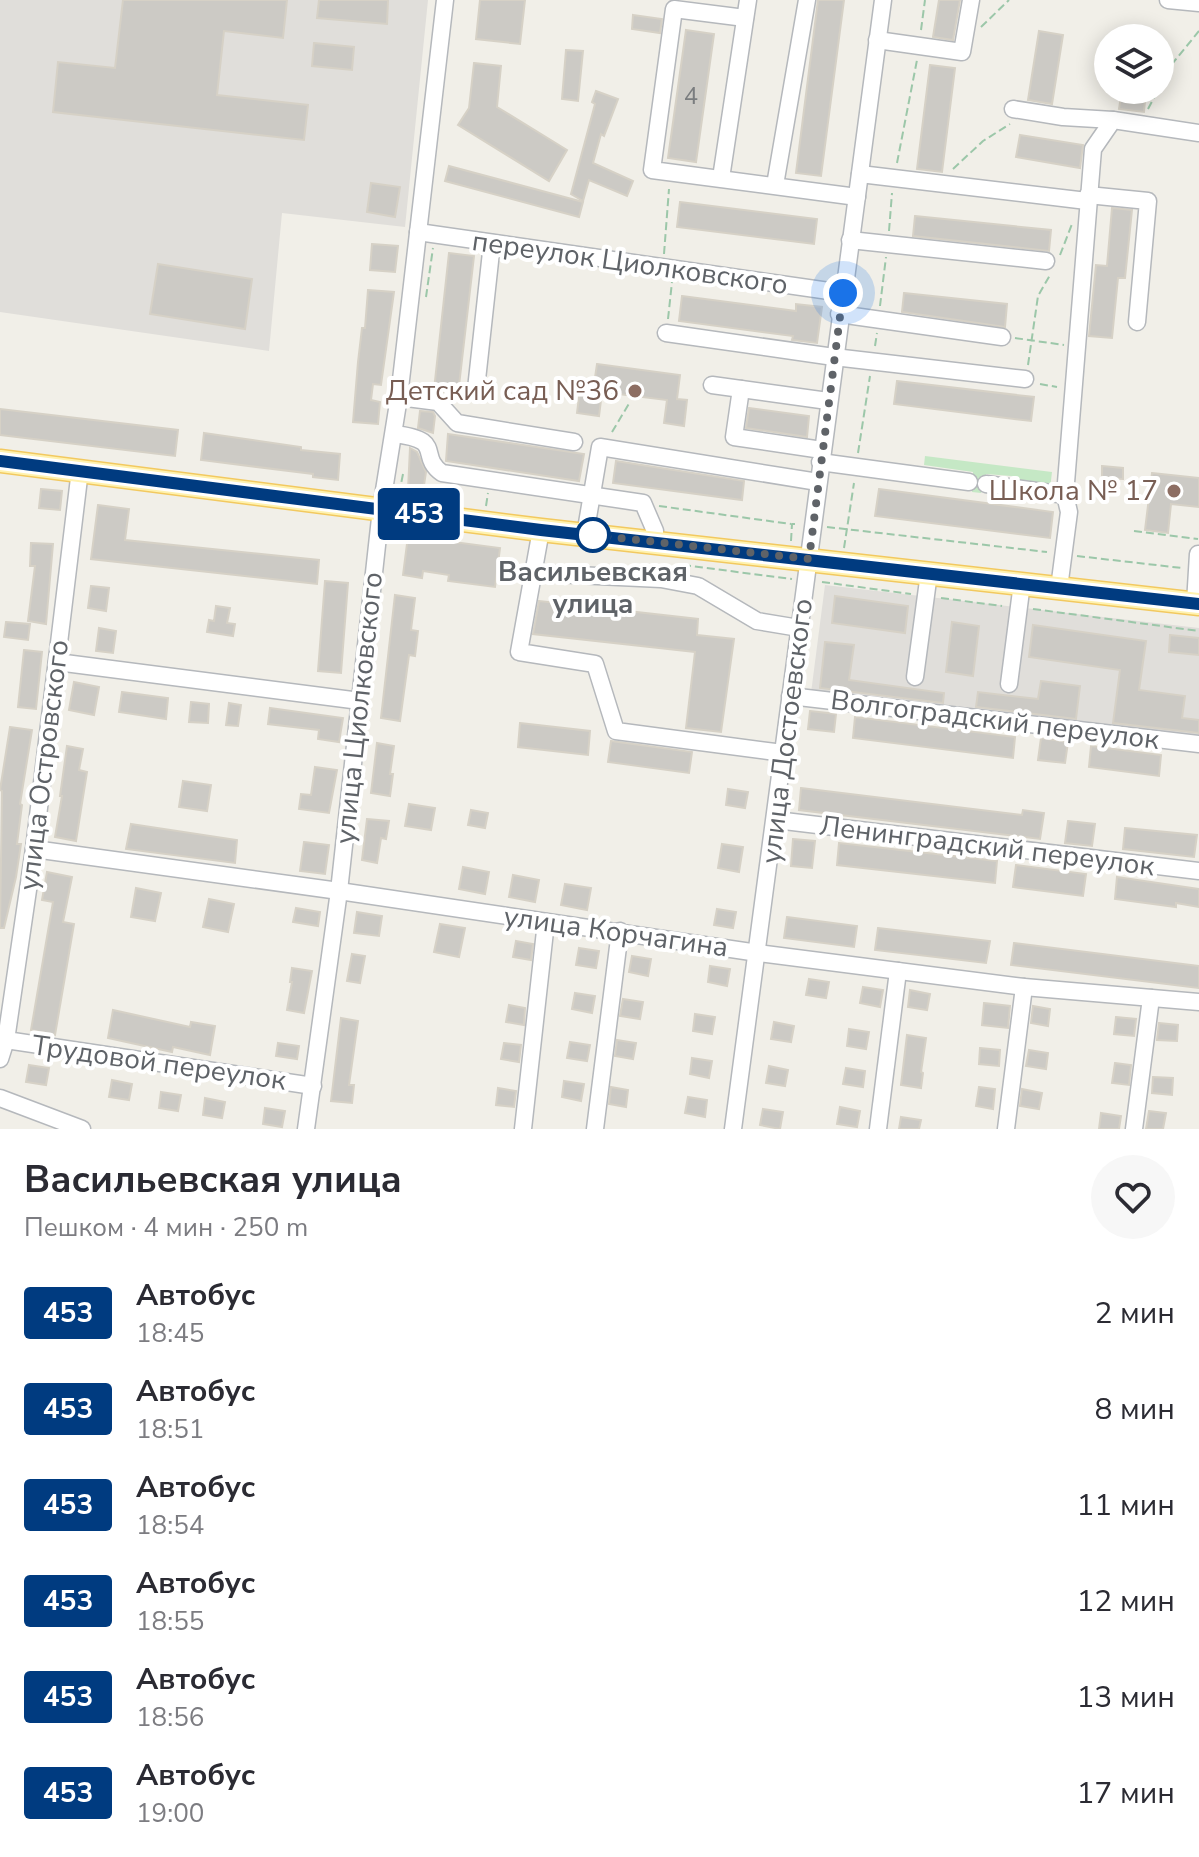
<!DOCTYPE html>
<html lang="ru">
<meta charset="utf-8">
<style>
:root{--surface:#fff;--page:#f7f7f7;--text:#2b2b33;--muted:#7c7c81}
body{margin:0;font-family:"Nunito Sans",sans-serif;background:var(--page);color:var(--text);height:100vh;display:flex;flex-direction:column;font-size:30px;white-space:nowrap}
*{box-sizing:border-box;margin:0}
p{font-size:26px;color:var(--muted)}
.icon{flex:none;width:44px;height:44px;fill:none;stroke:currentColor;stroke-width:2;stroke-linecap:round;stroke-linejoin:round}
.map{position:relative;height:1129px;overflow:hidden}
.details{display:flex;flex-direction:column;background:var(--surface);flex:1}
.details>*{flex:none}
.badge{padding:0 16px;border-radius:6px;font-size:28px;line-height:52px}
.fabs{position:absolute;left:1094px;top:24px;display:grid;gap:16px}
.fabs a{display:grid;place-items:center;width:80px;height:80px;border-radius:50%;background:var(--surface);box-shadow:0 4px 20px #0003;font-size:40px}
.you{position:absolute;width:40px;height:40px;margin:-20px;border:6px solid #fff;border-radius:50%;background:#1a73e8;box-shadow:0 0 0 12px #1a73e833}
.map>.badge{position:absolute;translate:-50% -50%;box-shadow:0 0 0 4px #fff}
.round{display:grid;place-items:center;flex:none;width:84px;height:84px;border-radius:42px;background:var(--page)}
.head{display:flex;align-items:center;justify-content:space-between;height:136px;padding:0 24px}
h1{font-size:38px;font-weight:700;line-height:60px}
ul{padding:0;list-style:none}
li{display:flex;align-items:center;gap:24px;height:96px;padding:0 24px}
li div{flex:1}
li b{display:block;font-size:30px}
li em{font-style:normal}
li .badge{min-width:88px;font-weight:700;text-align:center}
.map>svg:first-child{display:block}
</style>
<div class="map">
<svg width="1199" height="1129" viewBox="0 0 1199 1129">
<rect width="100%" height="100%" fill="#f1efe8"/>
<g fill="#e0deda">
<polygon points="0,0 428,0 405,227 282,213 269,351 0,312"/>
<polygon points="825,585 1199,628 1199,739 811,693"/>
</g>
<polygon fill="#c5e8c5" points="925,456 1052,472 1050,489 1015,484 1011,476 986,474 981,493 972,492 973,472 924,465"/>
<g fill="#cccac5" stroke="#d6d1c6" stroke-width="2">
<polygon points="123,0 287,0 283,38 224,31 217,95 308,105 304,140 53,112 58,62 115,68"/>
<polygon points="319,0 388,0 387,24 317,18"/>
<polygon points="480,0 525,0 520,44 476,39"/>
<polygon points="818,0 844,0 821,176 796,173"/>
<polygon points="939,0 960,0 953,40 933,37"/>
<polygon points="633,15 662,19 660,33 632,29"/>
<polygon points="686,30 714,34 696,162 668,158"/>
<polygon points="1039,31 1063,35 1052,104 1028,100"/>
<polygon points="314,43 354,47 352,70 312,66"/>
<polygon points="566,50 583,51 578,101 562,99"/>
<polygon points="474,63 501,66 497,107 567,150 549,181 458,125 469,108"/>
<polygon points="930,65 955,68 942,172 917,169"/>
<polygon points="1122,90 1146,90 1144,112 1119,109"/>
<polygon points="596,91 618,99 604,136 601,134 593,163 633,181 627,196 589,180 583,201 571,194 595,104 592,102"/>
<polygon points="1020,135 1083,145 1080,168 1016,157"/>
<polygon points="449,166 583,202 579,217 445,181"/>
<polygon points="371,183 400,187 395,217 367,212"/>
<polygon points="680,202 817,219 814,244 677,227"/>
<polygon points="1112,208 1132,210 1125,278 1118,278 1112,338 1089,336 1096,265 1107,266"/>
<polygon points="915,216 1051,230 1049,251 913,236"/>
<polygon points="372,244 398,246 395,272 370,270"/>
<polygon points="449,253 474,256 458,394 434,390"/>
<polygon points="158,264 252,279 245,329 150,314"/>
<polygon points="368,290 394,292 381,385 373,384 371,400 380,402 378,424 353,422 358,362 362,328 365,328"/>
<polygon points="904,293 1007,304 1005,327 902,312"/>
<polygon points="682,296 796,311 796,304 822,307 817,343 792,340 793,336 679,321"/>
<polygon points="597,364 680,375 677,399 687,400 684,426 664,423 667,400 593,391"/>
<polygon points="897,381 1034,397 1031,421 894,404"/>
<polygon points="580,389 602,392 599,416 577,413"/>
<polygon points="749,408 809,416 807,437 746,428"/>
<polygon points="0,409 178,430 175,456 0,435"/>
<polygon points="420,411 433,412 435,416 433,433 418,428"/>
<polygon points="204,433 301,447 301,450 340,454 338,480 313,477 313,474 201,460"/>
<polygon points="448,434 584,454 579,481 446,461"/>
<polygon points="410,448 417,452 426,472 423,492 408,490"/>
<polygon points="616,461 744,481 742,500 613,483"/>
<polygon points="1102,466 1123,468 1123,479 1102,478"/>
<polygon points="1152,473 1199,478 1199,507 1171,504 1168,533 1145,530"/>
<polygon points="41,489 62,491 60,510 39,508"/>
<polygon points="879,489 1053,512 1050,538 875,516"/>
<polygon points="98,505 129,509 125,540 319,560 317,584 91,559"/>
<polygon points="408,536 500,548 495,587 448,581 449,575 423,571 422,578 403,575"/>
<polygon points="31,543 53,544 46,624 28,621 35,566 30,566"/>
<polygon points="325,581 348,583 341,673 318,671"/>
<polygon points="91,586 109,588 106,611 88,608"/>
<polygon points="395,595 415,598 411,630 418,631 415,656 409,655 400,721 381,718"/>
<polygon points="835,596 908,606 905,633 832,623"/>
<polygon points="539,601 698,619 697,635 734,639 721,732 686,728 695,652 533,634"/>
<polygon points="216,606 230,608 227,623 235,624 233,636 207,632 209,620 214,621"/>
<polygon points="6,622 30,624 28,640 4,637"/>
<polygon points="952,622 979,626 973,676 946,672"/>
<polygon points="1033,625 1146,641 1139,690 1185,696 1182,718 1199,720 1199,733 1113,723 1120,670 1029,657"/>
<polygon points="99,628 116,631 113,653 96,651"/>
<polygon points="1170,635 1199,638 1199,655 1169,652"/>
<polygon points="825,642 854,645 849,680 944,693 943,703 820,688"/>
<polygon points="24,650 42,652 36,709 18,707"/>
<polygon points="1041,681 1080,686 1076,719 976,707 978,692 1038,699"/>
<polygon points="74,682 99,687 94,715 69,710"/>
<polygon points="122,692 168,698 166,719 119,712"/>
<polygon points="191,702 209,704 208,723 189,722"/>
<polygon points="229,703 241,705 238,726 226,725"/>
<polygon points="270,708 343,718 339,742 318,739 319,730 268,724"/>
<polygon points="810,711 836,714 834,732 808,729"/>
<polygon points="855,717 1015,737 1013,758 853,738"/>
<polygon points="520,723 590,731 588,755 518,747"/>
<polygon points="10,727 32,730 20,804 22,805 17,844 21,844 16,877 4,928 0,928 2,791 0,790"/>
<polygon points="1041,738 1068,742 1065,763 1038,760"/>
<polygon points="611,741 692,752 689,773 608,762"/>
<polygon points="377,743 394,746 390,774 393,774 390,796 371,793"/>
<polygon points="67,746 83,749 79,770 87,772 76,841 55,837 62,796 60,796"/>
<polygon points="1091,746 1161,755 1159,776 1089,767"/>
<polygon points="315,767 337,770 329,813 299,809 301,794 311,795"/>
<polygon points="183,781 211,785 207,811 179,807"/>
<polygon points="801,788 1022,815 1023,810 1044,813 1040,839 799,810"/>
<polygon points="728,789 748,792 745,808 726,805"/>
<polygon points="409,804 435,808 431,830 405,826"/>
<polygon points="471,810 488,813 485,828 468,825"/>
<polygon points="367,819 389,821 386,839 381,838 377,863 362,860"/>
<polygon points="1068,821 1095,824 1092,846 1065,843"/>
<polygon points="131,824 237,840 235,863 126,849"/>
<polygon points="1125,828 1197,835 1194,857 1123,849"/>
<polygon points="793,839 815,841 812,868 791,866"/>
<polygon points="304,842 329,845 325,874 300,871"/>
<polygon points="839,843 997,861 995,883 837,865"/>
<polygon points="722,844 743,847 739,872 718,868"/>
<polygon points="1016,865 1086,874 1083,896 1013,887"/>
<polygon points="463,867 489,872 485,894 459,889"/>
<polygon points="47,872 72,877 63,922 74,924 55,1035 31,1030 53,902 42,900"/>
<polygon points="513,875 539,880 535,902 509,897"/>
<polygon points="1117,877 1199,889 1199,907 1176,903 1176,907 1115,899"/>
<polygon points="565,884 591,888 587,910 561,905"/>
<polygon points="136,888 161,893 155,921 131,917"/>
<polygon points="209,899 234,904 228,932 203,927"/>
<polygon points="296,908 320,912 318,926 293,922"/>
<polygon points="717,909 736,912 733,928 714,925"/>
<polygon points="357,912 382,916 379,936 354,933"/>
<polygon points="787,917 857,926 854,947 784,938"/>
<polygon points="440,924 465,928 459,957 434,952"/>
<polygon points="878,928 990,941 986,963 875,950"/>
<polygon points="516,941 533,944 531,960 513,957"/>
<polygon points="1014,943 1199,966 1199,988 1011,965"/>
<polygon points="579,948 599,951 596,968 576,965"/>
<polygon points="352,954 365,956 360,983 347,981"/>
<polygon points="632,956 651,959 648,976 629,972"/>
<polygon points="710,966 730,969 727,986 708,982"/>
<polygon points="292,968 312,971 304,1013 287,1010 292,982 290,982"/>
<polygon points="809,979 829,982 826,998 806,995"/>
<polygon points="863,987 883,990 880,1007 860,1003"/>
<polygon points="910,990 930,994 927,1010 908,1007"/>
<polygon points="575,993 595,996 592,1013 572,1009"/>
<polygon points="623,999 643,1002 640,1019 620,1016"/>
<polygon points="984,1003 1010,1006 1008,1028 982,1025"/>
<polygon points="509,1005 525,1008 524,1025 506,1022"/>
<polygon points="1033,1006 1050,1009 1048,1026 1031,1023"/>
<polygon points="113,1010 190,1027 191,1022 215,1026 210,1055 173,1047 172,1052 108,1038"/>
<polygon points="695,1014 715,1017 712,1034 693,1031"/>
<polygon points="1116,1017 1136,1019 1134,1036 1114,1034"/>
<polygon points="341,1018 358,1021 349,1085 354,1085 352,1103 331,1101"/>
<polygon points="774,1022 794,1026 791,1042 771,1039"/>
<polygon points="1159,1023 1178,1025 1177,1041 1157,1040"/>
<polygon points="849,1029 869,1032 866,1049 847,1046"/>
<polygon points="907,1035 926,1038 921,1072 923,1073 921,1088 901,1085"/>
<polygon points="617,1040 636,1043 633,1059 615,1056"/>
<polygon points="570,1042 590,1045 587,1061 567,1058"/>
<polygon points="278,1043 299,1046 297,1059 276,1056"/>
<polygon points="504,1043 521,1045 519,1062 501,1059"/>
<polygon points="980,1048 1000,1050 999,1066 979,1064"/>
<polygon points="1029,1050 1048,1053 1046,1069 1026,1066"/>
<polygon points="692,1058 712,1061 709,1078 690,1074"/>
<polygon points="1115,1063 1131,1065 1129,1085 1112,1083"/>
<polygon points="29,1065 49,1068 46,1085 26,1082"/>
<polygon points="769,1066 788,1070 785,1086 766,1083"/>
<polygon points="846,1068 865,1071 863,1087 843,1084"/>
<polygon points="1153,1077 1173,1078 1172,1095 1152,1093"/>
<polygon points="112,1080 132,1084 129,1100 109,1097"/>
<polygon points="564,1081 584,1084 581,1101 562,1097"/>
<polygon points="611,1087 628,1090 626,1107 609,1104"/>
<polygon points="979,1087 995,1089 993,1109 976,1106"/>
<polygon points="498,1088 516,1091 514,1107 496,1105"/>
<polygon points="1022,1089 1042,1093 1039,1109 1020,1106"/>
<polygon points="161,1092 181,1095 178,1111 159,1108"/>
<polygon points="688,1097 707,1100 705,1117 685,1113"/>
<polygon points="205,1098 225,1102 222,1118 203,1115"/>
<polygon points="840,1107 860,1111 857,1127 837,1124"/>
<polygon points="265,1108 285,1111 282,1127 263,1124"/>
<polygon points="763,1109 783,1112 780,1129 760,1125"/>
<polygon points="1149,1111 1166,1113 1163,1129 1146,1129"/>
<polygon points="1101,1113 1121,1116 1119,1129 1099,1129"/>
<polygon points="901,1117 921,1120 919,1129 899,1129"/>
</g>
<g fill="none" stroke-linecap="round" stroke-linejoin="round">
<defs>
<g id="minor">
<polyline points="1168,0 1199,3"/>
<polyline points="745,18 674,9 652,170 857,197"/>
<polyline points="877,40 962,52 971,0"/>
<polyline points="1013,109 1063,117 1113,120"/>
<polyline points="860,174 1087,201"/>
<polyline points="721,178 748,0"/>
<polyline points="775,185 807,0"/>
<polyline points="1088,195 1148,201 1137,322"/>
<polyline points="418,232 843,293"/>
<polyline points="850,240 1046,261"/>
<polyline points="839,314 1002,337"/>
<polyline points="666,333 834,357 1025,379"/>
<polyline points="712,385 828,401"/>
<polyline points="476,389 492,243"/>
<polyline points="741,389 734,437 822,450"/>
<polyline points="399,397 438,402 457,423 574,442"/>
<path d="M 394,434 C 446,440 417,455 442,473 L 643,503 L 655,531 L 655,542"/>
<polyline points="820,462 969,482"/>
<polyline points="986,484 1065,495"/>
<polyline points="541,530 519,652 595,664 616,731 783,753"/>
<polyline points="585,535 600,447 818,482"/>
<polyline points="534,573 661,579 698,586 757,621 799,628"/>
<polyline points="1059,588 1069,512 1065,495 1093,149 1113,120 1199,133"/>
<polyline points="1195,603 1198,554"/>
<polyline points="57,662 360,701"/>
<polyline points="915,677 929,573"/>
<polyline points="1009,684 1022,583"/>
<polyline points="790,696 1199,744"/>
<polyline points="776,820 1199,871"/>
<polyline points="34,849 339,891 758,953 1024,987 1199,1002"/>
<polyline points="6,1040 313,1086"/>
<polyline points="0,1059 6,1040 34,849 80,470"/>
<polyline points="0,1098 82,1129"/>
<polyline points="306,1129 339,891 381,509 399,397 445,0"/>
<polyline points="523,1129 546,922"/>
<polyline points="595,1129 620,931"/>
<polyline points="733,1129 883,0"/>
<polyline points="878,1129 898,971"/>
<polyline points="1006,1129 1024,987"/>
<polyline points="1134,1129 1151,998"/>
</g>
<polyline id="major" points="0,461 541,530 1199,604"/>
</defs>
<use href="#minor" stroke="#b5b8bc" stroke-width="19"/>
<use href="#major" stroke="#f2c960" stroke-width="25"/>
<g stroke="#9cc7a9" stroke-width="2" stroke-dasharray="8 4" stroke-linecap="butt">
<polyline points="981,27 1009,0"/>
<polyline points="921,30 925,0"/>
<polyline points="1160,86 1172,64 1199,31"/>
<polyline points="1148,109 1158,90"/>
<polyline points="897,163 917,60"/>
<polyline points="953,169 983,141 1010,124"/>
<polyline points="889,231 892,193"/>
<polyline points="664,254 669,189"/>
<polyline points="1060,255 1072,224"/>
<polyline points="426,297 433,248"/>
<polyline points="880,306 886,257"/>
<polyline points="668,319 672,282"/>
<polyline points="1015,338 1064,345"/>
<polyline points="875,346 877,333"/>
<polyline points="1028,365 1038,296 1050,275"/>
<polyline points="1040,384 1057,387"/>
<polyline points="612,432 630,402"/>
<polyline points="858,453 870,376"/>
<polyline points="403,474 400,489 403,494"/>
<polyline points="486,506 488,493"/>
<polyline points="659,506 791,524"/>
<polyline points="827,527 1047,552"/>
<polyline points="1134,531 1198,539"/>
<polyline points="791,541 792,524 796,524"/>
<polyline points="844,548 854,483"/>
<polyline points="1077,556 1182,568"/>
<polyline points="683,565 792,579"/>
<polyline points="822,582 911,594"/>
<polyline points="941,598 1002,606"/>
<polyline points="1033,609 1199,631"/>
</g>
<use href="#minor" stroke="#fff" stroke-width="16"/>
<use href="#major" stroke="#fff2af" stroke-width="22"/>
</g>
<g fill="none" stroke-linecap="round" stroke-linejoin="round">
<defs>
<polyline id="line" points="0,461 541,530 1199,604"/>
</defs>
<use href="#line" stroke="#fff" stroke-width="18"/>
<use href="#line" stroke="#003b80" stroke-width="12"/>
<polyline stroke="#5f6368" stroke-width="8" stroke-dasharray="0 14.4" points="593,535 809,559 843,293"/>
</g>
<g fill="#8d6e63" stroke="#fff" stroke-width="3">
<circle cx="635" cy="391" r="8"/>
<circle cx="1174" cy="491" r="8"/>
</g>
<circle fill="#fff" stroke="#003b80" stroke-width="4" cx="593" cy="535" r="16"/>
<g text-anchor="middle" dominant-baseline="central" stroke-width="8" stroke-linejoin="round" paint-order="stroke">
<g font-size="24" fill="#7a7d7f">
<text x="691" y="96">4</text>
</g>
<g font-size="28" fill="#5f6368" stroke="#fff">
<text transform="translate(630 263) rotate(8)">переулок Циолковского</text>
<text transform="translate(359 708) rotate(-84)">улица Циолковского</text>
<text transform="translate(995 720) rotate(7)">Волгоградский переулок</text>
<text transform="translate(787 731) rotate(-83)">улица Достоевского</text>
<text transform="translate(44 765) rotate(-83)">улица Островского</text>
<text transform="translate(987 846) rotate(7)">Ленинградский переулок</text>
<text transform="translate(616 932) rotate(8)">улица Корчагина</text>
<text transform="translate(159 1063) rotate(8)">Трудовой переулок</text>
</g>
<g font-size="28" fill="#785e54" stroke="#fff" text-anchor="end">
<text x="619" y="391">Детский сад №36</text>
<text x="1158" y="491">Школа № 17</text>
</g>
<g font-size="28" font-weight="bold" fill="#5f6368" stroke="#fff">
<text x="593" y="572">Васильевская<tspan x="593" dy="32">улица</tspan></text>
</g>
</g>
</svg>
<div class="fabs">
<a><svg class="icon" aria-label="layers" viewBox="0 0 24 24"><path d="M12 4l9 5-9 5-9-5zM3 14l9 5 9-5"/></svg></a>
</div>
<div class="you" style="left:843px;top:293px"></div>
<b class="badge" style="left:419px;top:514px;background:#003b80;color:#fff">453</b>
</div>
<section class="details">
<div class="head"><div><h1>Васильевская улица</h1><p>Пешком · 4 мин · 250 m</p></div><a class="round"><svg class="icon" aria-label="heart" viewBox="0 0 24 24"><path d="M12 20l-8-8c-3-5 5-10 8-4 3-6 11-1 8 4z"/></svg></a></div>
<ul>
<li><span class="badge" style="background:#003b80;color:#fff">453</span><div><b>Автобус</b><p>18:45</p></div><em>2 мин</em></li>
<li><span class="badge" style="background:#003b80;color:#fff">453</span><div><b>Автобус</b><p>18:51</p></div><em>8 мин</em></li>
<li><span class="badge" style="background:#003b80;color:#fff">453</span><div><b>Автобус</b><p>18:54</p></div><em>11 мин</em></li>
<li><span class="badge" style="background:#003b80;color:#fff">453</span><div><b>Автобус</b><p>18:55</p></div><em>12 мин</em></li>
<li><span class="badge" style="background:#003b80;color:#fff">453</span><div><b>Автобус</b><p>18:56</p></div><em>13 мин</em></li>
<li><span class="badge" style="background:#003b80;color:#fff">453</span><div><b>Автобус</b><p>19:00</p></div><em>17 мин</em></li>
</ul>
</section>
